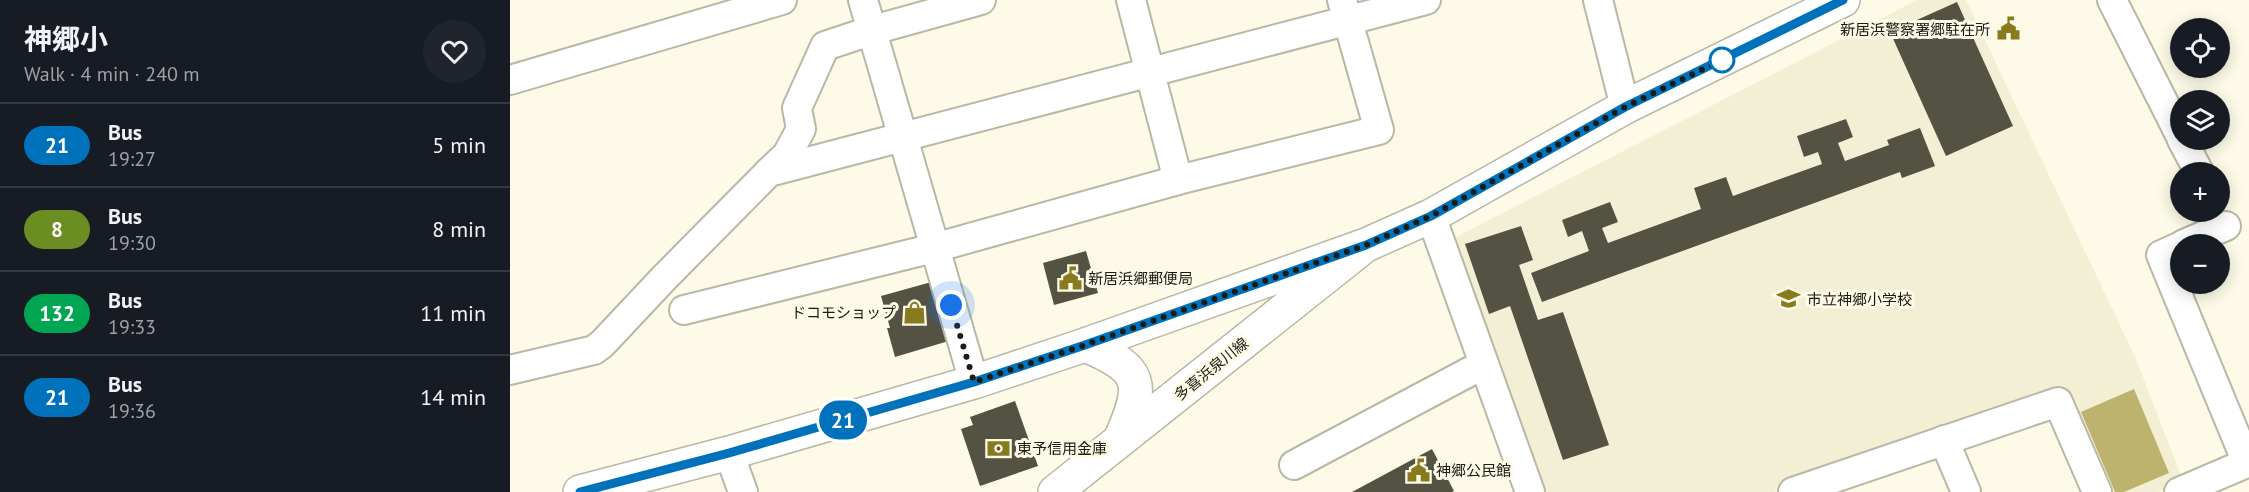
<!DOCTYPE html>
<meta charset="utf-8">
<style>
:root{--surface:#171b24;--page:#20242c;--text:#f1f3f6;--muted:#9ea1a6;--line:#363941}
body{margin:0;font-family:"PT Sans","Noto Sans JP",sans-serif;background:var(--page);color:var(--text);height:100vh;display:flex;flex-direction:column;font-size:22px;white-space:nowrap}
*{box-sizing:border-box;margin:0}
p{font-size:20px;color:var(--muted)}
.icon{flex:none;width:33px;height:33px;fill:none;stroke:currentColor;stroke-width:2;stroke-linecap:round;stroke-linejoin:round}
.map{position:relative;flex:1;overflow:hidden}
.drawer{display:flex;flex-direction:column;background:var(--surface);width:510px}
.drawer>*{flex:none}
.badge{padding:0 12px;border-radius:20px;font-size:21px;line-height:39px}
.fabs{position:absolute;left:1660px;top:18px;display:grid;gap:12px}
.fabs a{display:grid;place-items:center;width:60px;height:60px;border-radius:50%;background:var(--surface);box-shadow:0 3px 15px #0003;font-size:30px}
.you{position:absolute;width:30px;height:30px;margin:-15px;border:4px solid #fff;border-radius:50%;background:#1a73e8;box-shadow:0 0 0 9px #1a73e833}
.map>.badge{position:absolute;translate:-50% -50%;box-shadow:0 0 0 3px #fff}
.round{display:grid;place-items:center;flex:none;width:63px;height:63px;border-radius:32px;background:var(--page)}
.head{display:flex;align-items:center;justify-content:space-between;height:102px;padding:0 24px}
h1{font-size:28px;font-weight:700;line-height:45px}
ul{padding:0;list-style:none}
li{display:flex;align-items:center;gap:18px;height:84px;padding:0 24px;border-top:2px solid var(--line)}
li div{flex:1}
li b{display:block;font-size:22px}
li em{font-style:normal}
li .badge{min-width:66px;font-weight:700;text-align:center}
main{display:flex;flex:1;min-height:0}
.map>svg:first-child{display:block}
</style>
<main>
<section class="drawer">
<div class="head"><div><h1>神郷小</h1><p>Walk · 4 min · 240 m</p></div><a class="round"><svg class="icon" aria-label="heart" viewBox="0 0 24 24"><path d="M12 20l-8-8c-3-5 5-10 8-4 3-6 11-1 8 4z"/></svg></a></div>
<ul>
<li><span class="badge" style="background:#0072bc;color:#fff">21</span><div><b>Bus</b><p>19:27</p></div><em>5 min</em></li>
<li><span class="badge" style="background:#6b8e23;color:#fff">8</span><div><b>Bus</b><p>19:30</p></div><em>8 min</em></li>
<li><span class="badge" style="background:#00a651;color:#fff">132</span><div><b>Bus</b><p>19:33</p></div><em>11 min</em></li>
<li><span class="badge" style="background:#0072bc;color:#fff">21</span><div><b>Bus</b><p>19:36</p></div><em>14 min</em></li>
</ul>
</section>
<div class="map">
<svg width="1739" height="492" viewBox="0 0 1739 492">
<rect width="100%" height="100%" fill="#fdfbe8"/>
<polygon fill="#f3efd5" points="1407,0 1456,0 1626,359 1673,481 1647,492 1593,492 1550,394 1264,492 1031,492 940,240"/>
<polygon fill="#beb36e" points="1624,389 1659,473 1614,492 1605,492 1571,412"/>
<g fill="#545242">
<polygon points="1447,2 1503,126 1436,156 1380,32"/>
<polygon points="1336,119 1343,137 1328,143 1335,161 1379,145 1377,140 1410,128 1425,166 1392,178 1390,172 1032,302 1021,273 1079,251 1072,231 1058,237 1052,220 1100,202 1108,222 1092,228 1098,243 1191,209 1184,188 1216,177 1223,196 1312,164 1308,152 1294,157 1287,136"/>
<polygon points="1011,226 1023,260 1009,265 1028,320 1053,312 1099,445 1053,460 1000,306 979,314 955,244"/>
<polygon points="576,251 588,293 544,305 533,263"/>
<polygon points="425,281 442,340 385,357 377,328 380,328 371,296"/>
<polygon points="505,401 528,466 470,486 451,429 463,425 460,417"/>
<polygon points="922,449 944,491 942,492 842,492"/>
</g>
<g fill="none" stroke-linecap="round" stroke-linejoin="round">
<defs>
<g id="street">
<polyline points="353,0 464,382"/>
<polyline points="621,0 668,180"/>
<polyline points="1088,0 1115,107"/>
<polyline points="1602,0 1671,137"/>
<polyline points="0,80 272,0"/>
<polyline points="1672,140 1689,172"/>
<polyline points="259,172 277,155 291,129 287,108 315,46 363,30 471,0"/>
<polyline points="921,216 1020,492"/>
<polyline points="1674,244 1716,226"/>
<polyline points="1671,246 1651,255 1737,463"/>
<polyline points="174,310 424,248 668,180 869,130 832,0"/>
<polyline points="0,370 84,350 92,344 155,277 259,172 916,0"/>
<polyline points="1434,440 1456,492"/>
<polyline points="219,453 233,492"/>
<polyline points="784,465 974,364"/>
<polyline points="1283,492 1548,402 1587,492"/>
<polyline points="1669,492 1739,462"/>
</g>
<g id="secondary">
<path d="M 575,345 C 634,369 635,384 610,440"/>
<polyline points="545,492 852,248"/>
</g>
<polyline id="primary" points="70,492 219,453 464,382 575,345 856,245 921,216 1115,107 1333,0"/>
</defs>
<use href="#street" stroke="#b9b7a5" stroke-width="32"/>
<use href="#secondary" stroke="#b9b7a5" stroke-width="36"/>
<use href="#primary" stroke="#b9b7a5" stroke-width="36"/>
<use href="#street" stroke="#fff" stroke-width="28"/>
<use href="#secondary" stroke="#fff" stroke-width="33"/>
<use href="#primary" stroke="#fff" stroke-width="33"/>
</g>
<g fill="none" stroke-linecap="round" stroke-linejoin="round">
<defs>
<polyline id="line" points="70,492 219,453 464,382 575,345 856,245 921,216 1115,107 1333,0"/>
</defs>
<use href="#line" stroke="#fff" stroke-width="14"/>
<use href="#line" stroke="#0072bc" stroke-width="9"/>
<polyline stroke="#1b1a13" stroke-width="6" stroke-dasharray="0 10.8" points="441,305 464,382 575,345 856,245 921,216 1115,107 1214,59 1212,60"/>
</g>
<defs>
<symbol id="civic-bare" viewBox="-9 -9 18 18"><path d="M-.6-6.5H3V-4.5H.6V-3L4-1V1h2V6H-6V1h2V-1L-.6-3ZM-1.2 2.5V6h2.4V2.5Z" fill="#887a1f" stroke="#fdfbe8" stroke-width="2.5" paint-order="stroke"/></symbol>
<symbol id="school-bare" viewBox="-9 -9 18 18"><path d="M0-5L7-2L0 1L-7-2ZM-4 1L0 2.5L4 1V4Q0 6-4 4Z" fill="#887a1f" stroke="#fdfbe8" stroke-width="2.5" paint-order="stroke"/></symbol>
<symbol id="shop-bare" viewBox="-9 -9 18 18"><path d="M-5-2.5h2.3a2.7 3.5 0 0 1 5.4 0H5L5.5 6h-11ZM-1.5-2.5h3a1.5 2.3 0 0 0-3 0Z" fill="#887a1f" stroke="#fdfbe8" stroke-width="2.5" paint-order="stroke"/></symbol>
<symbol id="bank-bare" viewBox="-9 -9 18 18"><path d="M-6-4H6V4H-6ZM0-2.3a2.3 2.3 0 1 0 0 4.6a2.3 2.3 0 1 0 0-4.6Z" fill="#887a1f" stroke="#fdfbe8" stroke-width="2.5" paint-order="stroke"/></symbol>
</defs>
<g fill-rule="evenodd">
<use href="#civic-bare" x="1482" y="12" width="33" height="33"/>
<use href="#civic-bare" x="544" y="262" width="33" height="33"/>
<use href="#school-bare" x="1262" y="282" width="33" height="33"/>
<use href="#shop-bare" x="388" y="296" width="33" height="33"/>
<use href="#bank-bare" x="472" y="432" width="33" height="33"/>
<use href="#civic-bare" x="892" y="454" width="33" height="33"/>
</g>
<circle fill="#fff" stroke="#0072bc" stroke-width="3" cx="1212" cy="60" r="12"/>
<g text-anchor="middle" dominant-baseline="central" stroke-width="6" stroke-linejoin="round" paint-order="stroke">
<g font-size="15" fill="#1b1a13" stroke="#fdfbe8" text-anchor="start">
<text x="1480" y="29" text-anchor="end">新居浜警察署郷駐在所</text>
<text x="578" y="278">新居浜郷郵便局</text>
<text x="1297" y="299">市立神郷小学校</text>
<text x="386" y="312" text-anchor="end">ドコモショップ</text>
<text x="507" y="448">東予信用金庫</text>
<text x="926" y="470">神郷公民館</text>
</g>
<g font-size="15" fill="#1b1a13" stroke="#fdfbe8">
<text transform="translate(701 369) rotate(-39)">多喜浜泉川線</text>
</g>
</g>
</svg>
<div class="fabs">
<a><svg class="icon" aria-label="locate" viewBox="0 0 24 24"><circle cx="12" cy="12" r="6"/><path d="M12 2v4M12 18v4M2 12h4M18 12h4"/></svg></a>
<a><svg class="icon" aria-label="layers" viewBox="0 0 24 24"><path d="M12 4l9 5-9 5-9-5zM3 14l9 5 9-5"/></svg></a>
<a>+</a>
<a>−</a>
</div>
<div class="you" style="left:441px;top:305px"></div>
<b class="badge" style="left:333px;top:420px;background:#0072bc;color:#fff">21</b>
</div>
</main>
